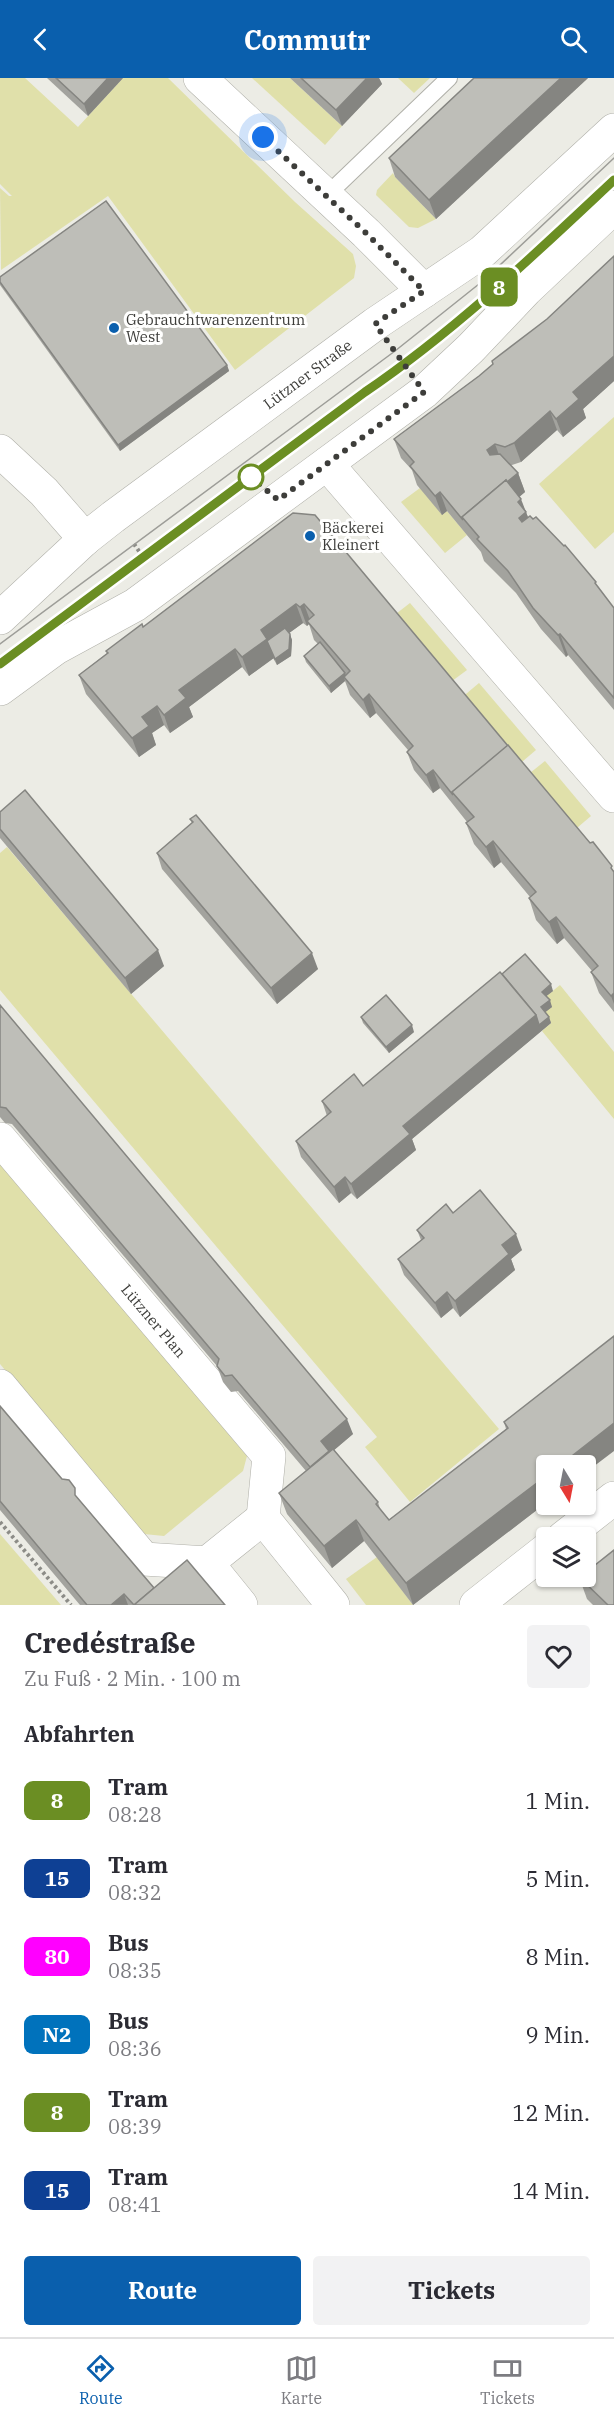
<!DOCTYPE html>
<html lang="de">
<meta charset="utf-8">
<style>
:root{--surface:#fff;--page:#f2f2f3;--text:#2b2b33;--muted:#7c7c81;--line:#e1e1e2;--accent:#0a5fad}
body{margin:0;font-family:"IBM Plex Serif",serif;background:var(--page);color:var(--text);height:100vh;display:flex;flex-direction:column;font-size:22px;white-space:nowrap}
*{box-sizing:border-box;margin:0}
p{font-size:20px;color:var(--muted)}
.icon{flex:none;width:33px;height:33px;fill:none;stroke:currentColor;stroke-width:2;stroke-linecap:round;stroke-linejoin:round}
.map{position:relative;height:1527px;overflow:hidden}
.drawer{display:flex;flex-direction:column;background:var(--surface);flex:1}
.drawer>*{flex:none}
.badge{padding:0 12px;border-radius:9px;font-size:21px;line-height:39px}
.needle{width:39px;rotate:170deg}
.buttons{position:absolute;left:536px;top:1377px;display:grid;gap:12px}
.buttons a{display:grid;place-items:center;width:60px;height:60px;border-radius:6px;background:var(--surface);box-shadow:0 2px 4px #0004;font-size:30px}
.you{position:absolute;width:30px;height:30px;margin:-15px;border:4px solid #fff;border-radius:50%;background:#1a73e8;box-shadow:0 0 0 9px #1a73e833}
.map>.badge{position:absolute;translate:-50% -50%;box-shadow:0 0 0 3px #fff}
h2{padding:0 24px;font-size:22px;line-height:54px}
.round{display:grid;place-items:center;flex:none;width:63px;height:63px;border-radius:6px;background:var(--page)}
.head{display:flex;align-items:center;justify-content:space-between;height:102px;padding:0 24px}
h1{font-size:28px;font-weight:800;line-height:45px}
.primary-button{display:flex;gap:12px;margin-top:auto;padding:12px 24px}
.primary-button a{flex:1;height:69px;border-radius:6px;background:var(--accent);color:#fff;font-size:24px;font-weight:800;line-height:69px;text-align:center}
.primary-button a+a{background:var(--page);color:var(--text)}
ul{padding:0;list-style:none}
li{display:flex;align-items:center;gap:18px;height:78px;padding:0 24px}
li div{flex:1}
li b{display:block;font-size:22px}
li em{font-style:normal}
li .badge{min-width:66px;font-weight:700;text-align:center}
header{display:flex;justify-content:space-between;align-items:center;height:78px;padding:0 24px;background:var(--accent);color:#fff;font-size:27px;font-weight:800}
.tabs{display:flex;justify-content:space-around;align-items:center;height:84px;border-top:2px solid var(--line);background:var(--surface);font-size:16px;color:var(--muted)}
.tabs a{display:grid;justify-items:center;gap:3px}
.tabs .current{color:var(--accent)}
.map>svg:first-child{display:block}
</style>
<header><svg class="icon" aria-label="back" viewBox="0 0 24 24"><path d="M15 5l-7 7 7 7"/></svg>Commutr<svg class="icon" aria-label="search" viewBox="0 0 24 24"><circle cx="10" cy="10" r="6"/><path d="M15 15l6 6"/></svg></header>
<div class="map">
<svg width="614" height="1527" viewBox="0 0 614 1527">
<rect width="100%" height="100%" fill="#ecece5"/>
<g fill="#e0e0aa">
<polygon points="0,0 25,0 78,49 123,0 168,0 295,124 353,176 356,188 354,200 235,292 108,118 1,192 0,110 9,118 12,118 0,106"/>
<polygon points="252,0 290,0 342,48 325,67"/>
<polygon points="398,0 430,0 414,15"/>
<polygon points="393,95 395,99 436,141 418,150 409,149 376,117 377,112"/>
<polygon points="614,339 614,454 595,471 539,406"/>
<polygon points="420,410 442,436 447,433 467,457 445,475 401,424"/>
<polygon points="410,525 467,592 448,606 392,539"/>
<polygon points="479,605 536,672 516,689 460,621"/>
<polygon points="545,683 591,738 571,755 525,699"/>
<polygon points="7,769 499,1351 410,1424 365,1369 377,1359 0,912 0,775"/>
<polygon points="560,907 614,974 614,1041 542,953 551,945 543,936 544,920"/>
<polygon points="0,1084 247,1378 243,1393 164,1458 144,1456 0,1286"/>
<polygon points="0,1456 61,1527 0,1527"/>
<polygon points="377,1479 413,1527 366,1527 346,1501"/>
</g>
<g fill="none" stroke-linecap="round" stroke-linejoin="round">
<defs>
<polyline id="lane" points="326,118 449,0"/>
<g id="street">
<polyline points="200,0 366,155 424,213"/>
<polyline points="0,373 44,414 85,461"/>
<polyline points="327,386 614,718"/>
<path id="s1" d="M 0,1061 L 269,1378 L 263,1440 L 333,1527"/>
<polyline points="0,1308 144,1481 207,1485 263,1440"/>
<polyline points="563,1460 614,1420"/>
<polyline points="207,1485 241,1527"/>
<polyline points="476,1527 546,1472"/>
</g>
<g id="secondary">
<path id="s2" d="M 0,540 L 85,461 L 113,439 L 375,246 L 482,174 L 614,52"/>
<polyline points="0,611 56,570 135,527 424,314 471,270 526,212 614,129"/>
</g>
</defs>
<use href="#lane" stroke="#b0b0a9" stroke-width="18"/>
<use href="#street" stroke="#b0b0a9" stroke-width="34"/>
<use href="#secondary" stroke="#b0b0a9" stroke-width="34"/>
<g stroke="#8c8c87" stroke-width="4" stroke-dasharray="3 3" stroke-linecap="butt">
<polyline points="134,466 143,479"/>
<polyline points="0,1444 71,1527"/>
</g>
<use href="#lane" stroke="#fff" stroke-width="16"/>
<use href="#street" stroke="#fff" stroke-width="33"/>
<use href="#secondary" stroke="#fff" stroke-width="33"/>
<g stroke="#9d9d98" stroke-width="1.5">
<polyline points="0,566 395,273 484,202 614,80"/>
<path d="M 0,586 L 365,314 C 455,252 534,177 614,102"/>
</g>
</g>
<g fill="#a3a39e">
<polygon points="47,0 123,0 88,38"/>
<polygon points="290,0 379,0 382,6 342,48"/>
<polygon points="474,0 588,0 436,141 395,99 389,80"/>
<polygon points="614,178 614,303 583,331 586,340 563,359 557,352 521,384 512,387 510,387 518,395 525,414 519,419 528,439 598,510 614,530 614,632 568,577 566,579 541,551 516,515 484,483 481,474 447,433 442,437 417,407 412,392 401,380 394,361 479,298 547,241"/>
<polygon points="0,199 227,287 229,293 120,373 0,207"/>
<polygon points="293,435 508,668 614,793 614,934 599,915 591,894 592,893 564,860 557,866 536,842 529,820 530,819 501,784 494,790 474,766 466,745 467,744 440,710 433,715 414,692 407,674 408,672 376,635 370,640 350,617 345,603 331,615 306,584 304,578 318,566 314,562 309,546 307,548 303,545 289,555 292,562 291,578 277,587 273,580 249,598 242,589 189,629 193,639 170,655 164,647 152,655 156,667 139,679 86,616 79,597 107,575 106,573 143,549"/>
<polygon points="0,734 164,888 131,916 0,760"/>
<polygon points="190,741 318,891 277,926 162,791 157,775 192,745"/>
<polygon points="502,896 553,913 546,918 552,929 545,934 549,939 551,945 412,1061 416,1072 357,1121 351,1115 339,1125 301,1079 296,1063 327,1038 322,1023 363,1008"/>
<polygon points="0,927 353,1356 334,1372 378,1424 380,1431 389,1442 506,1351 504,1344 546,1388 546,1425 413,1527 364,1463 332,1490 287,1436 279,1415 306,1393 238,1313 231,1314 223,1304 217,1288 12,1046 5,1045 0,1039"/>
<polygon points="361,939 414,954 389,975 363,945"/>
<polygon points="453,1135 522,1172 511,1181 515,1192 460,1239 453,1230 441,1240 404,1197 398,1181 421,1162 417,1152"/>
<polygon points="0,1328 154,1510 225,1527 80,1527 0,1432"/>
<polygon points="579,1499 614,1527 593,1527 587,1521"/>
</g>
<g fill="#858581">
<polygon points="108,0 123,0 88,38 84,26"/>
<polygon points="367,0 379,0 382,6 342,48 336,32"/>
<polygon points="561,0 588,0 436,141 429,122"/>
<polygon points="614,278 614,303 583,331 586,340 563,359 556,341 573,314"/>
<polygon points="227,287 229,293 120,373 118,367"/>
<polygon points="550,333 557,352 521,384 514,365"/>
<polygon points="495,366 502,385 493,391 487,372"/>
<polygon points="518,395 525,414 476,456 464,441"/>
<polygon points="440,414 447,433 442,437 435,418"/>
<polygon points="521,421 526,434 534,455 519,440 518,424"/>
<polygon points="296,526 303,545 270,569 274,580 249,598 242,579 261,552"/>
<polygon points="304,526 311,545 307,543 309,546 307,548 300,529"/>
<polygon points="290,556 292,562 291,578 277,587 275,581"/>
<polygon points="560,556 568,577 566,579 558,557"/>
<polygon points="235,571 242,589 189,629 193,639 170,655 164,637 179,612"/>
<polygon points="345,595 347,601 344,599 345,603 331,615 329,608"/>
<polygon points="369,616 376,635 370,640 363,622"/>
<polygon points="157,628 164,647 152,655 156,667 139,679 132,660 142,639"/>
<polygon points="433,692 440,710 433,715 426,697"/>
<polygon points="493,763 501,784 494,790 486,769"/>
<polygon points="556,839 564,860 557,866 549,844"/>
<polygon points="158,872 164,888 131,916 125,900"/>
<polygon points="312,875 318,891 277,926 271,910"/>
<polygon points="551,906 553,913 544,920 542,914"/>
<polygon points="614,915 614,926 611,918"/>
<polygon points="550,922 552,929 543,936 541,929"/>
<polygon points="536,937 549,939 551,945 412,1061 416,1072 357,1121 351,1106 403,1048"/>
<polygon points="412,947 414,954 389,975 386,969"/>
<polygon points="345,1099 351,1115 339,1125 334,1109"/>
<polygon points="516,1156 522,1172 511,1181 515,1192 460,1239 455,1223 502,1167"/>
<polygon points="447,1214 453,1230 441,1240 435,1225"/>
<polygon points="347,1341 353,1356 326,1379 321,1363"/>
<polygon points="614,1345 614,1373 585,1395 585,1388 559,1388"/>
<polygon points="546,1398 546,1425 413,1527 406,1505"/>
<polygon points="356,1442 364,1463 332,1490 324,1468"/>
<polygon points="124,1516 128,1527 111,1527"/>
</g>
<g fill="#bebeb8" stroke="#858581" stroke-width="1.5">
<polygon points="56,0 108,0 84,26"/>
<polygon points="301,0 367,0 336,32"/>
<polygon points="474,0 561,0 429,122 389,80"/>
<polygon points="106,123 227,287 118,367 0,204 0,199"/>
<polygon points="614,178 614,278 573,314 579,321 556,341 550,333 514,365 505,369 495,366 487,372 490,377 500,376 518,395 507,404 506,402 462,439 463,442 440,414 435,418 410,388 414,384 394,361 479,298 493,286 492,283 547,241"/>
<polygon points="506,402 521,421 518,424 526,434 519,440 522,444 530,438 533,441 536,439 564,468 565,467 596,504 595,505 614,530 614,620 560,556 558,557 533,530 508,493 477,461 479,459 462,439"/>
<polygon points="293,435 315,437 508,668 452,714 453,717 433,692 426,697 407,674 413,668 369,616 363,622 344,599 350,593 307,543 314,537 304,526 300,529 296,526 261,552 267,561 242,579 235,571 179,612 186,620 164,637 157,628 142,639 149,648 132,660 79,597 108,575 106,573 142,546 143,549"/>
<polygon points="285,550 290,556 289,571 275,581 267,563"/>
<polygon points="320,564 345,595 329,608 304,578"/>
<polygon points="508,667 590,765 593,764 612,788 611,790 614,794 614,915 611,918 591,894 598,888 556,839 549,844 529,820 536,814 493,763 486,769 466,745 474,739 452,714"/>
<polygon points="25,712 158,872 125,900 0,751 0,734"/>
<polygon points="196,737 312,875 271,910 157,775 193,744 190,741"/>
<polygon points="525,876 551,906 542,914 550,922 541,929 549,939 539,947 536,937 502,896"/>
<polygon points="500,894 536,937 403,1048 410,1056 351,1106 345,1099 334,1109 296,1063 331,1034 322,1023 354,996 363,1008"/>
<polygon points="386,917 412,947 386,969 361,939"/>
<polygon points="0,927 347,1341 321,1363 329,1373 310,1389 232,1297 225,1298 217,1288 219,1281 6,1030 0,1029"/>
<polygon points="480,1112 516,1156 502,1167 509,1176 455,1223 447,1214 435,1225 398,1181 424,1160 417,1152 446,1126 453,1135"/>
<polygon points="614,1258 614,1345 559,1388 546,1388 546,1398 406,1505 356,1442 324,1468 279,1415 333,1371 378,1424 376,1426 389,1442 508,1350 504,1344"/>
<polygon points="0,1328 62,1401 69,1402 75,1410 75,1417 154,1510 134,1527 124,1516 111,1527 87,1527 0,1423"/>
<polygon points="614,1472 614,1527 608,1527 579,1499 585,1498 585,1495"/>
<polygon points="187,1482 225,1527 134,1527"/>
</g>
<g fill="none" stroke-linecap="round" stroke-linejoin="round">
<defs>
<path id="line" d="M 0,586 L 365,314 C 456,252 534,177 614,102"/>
</defs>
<use href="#line" stroke="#fff" stroke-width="14"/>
<use href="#line" stroke="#6b8e23" stroke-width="9"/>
<polyline stroke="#3d3d3a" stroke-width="6" stroke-dasharray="0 10.8" points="251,399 278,422 424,314 375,246 424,213 366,155 263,59"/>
</g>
<g fill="#0a5fad" stroke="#fffffe" stroke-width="2">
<circle cx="114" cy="250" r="6"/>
<circle cx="310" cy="458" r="6"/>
</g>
<circle fill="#fff" stroke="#6b8e23" stroke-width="3" cx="251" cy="399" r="12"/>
<g text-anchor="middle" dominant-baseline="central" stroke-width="6" stroke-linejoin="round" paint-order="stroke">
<g font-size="15" fill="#3d3d3a" stroke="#fffffe" text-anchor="start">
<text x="126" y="241">Gebrauchtwarenzentrum<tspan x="126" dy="17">West</tspan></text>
<text x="322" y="449">Bäckerei<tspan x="322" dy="17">Kleinert</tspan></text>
</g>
<g font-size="15" fill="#3d3d3a" stroke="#fffffe">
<text stroke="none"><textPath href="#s2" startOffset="393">Lützner Straße</textPath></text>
<text stroke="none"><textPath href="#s1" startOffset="238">Lützner Plan</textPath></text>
</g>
</g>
</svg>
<div class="buttons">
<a><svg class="needle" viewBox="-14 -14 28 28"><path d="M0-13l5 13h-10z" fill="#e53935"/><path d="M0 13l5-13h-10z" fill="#7c7c81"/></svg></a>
<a><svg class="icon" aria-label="layers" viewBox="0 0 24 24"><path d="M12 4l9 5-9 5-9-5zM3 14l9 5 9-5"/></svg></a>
</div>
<div class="you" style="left:263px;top:59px"></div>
<b class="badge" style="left:499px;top:209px;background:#6b8e23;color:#fff">8</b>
</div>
<section class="drawer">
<div class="head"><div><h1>Credéstraße</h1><p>Zu Fuß · 2 Min. · 100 m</p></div><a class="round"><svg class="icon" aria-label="heart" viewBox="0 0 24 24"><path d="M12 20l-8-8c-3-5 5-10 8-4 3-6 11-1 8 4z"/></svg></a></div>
<h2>Abfahrten</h2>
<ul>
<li><span class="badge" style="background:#6b8e23;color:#fff">8</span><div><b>Tram</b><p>08:28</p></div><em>1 Min.</em></li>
<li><span class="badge" style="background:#0e4094;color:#fff">15</span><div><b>Tram</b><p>08:32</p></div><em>5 Min.</em></li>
<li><span class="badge" style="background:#f0f;color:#fff">80</span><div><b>Bus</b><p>08:35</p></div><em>8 Min.</em></li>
<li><span class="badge" style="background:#0072bc;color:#fff">N2</span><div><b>Bus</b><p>08:36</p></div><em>9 Min.</em></li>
<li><span class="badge" style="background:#6b8e23;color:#fff">8</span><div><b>Tram</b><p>08:39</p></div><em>12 Min.</em></li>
<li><span class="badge" style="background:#0e4094;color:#fff">15</span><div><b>Tram</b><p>08:41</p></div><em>14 Min.</em></li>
</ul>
<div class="primary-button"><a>Route</a><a>Tickets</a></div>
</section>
<nav class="tabs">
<a class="current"><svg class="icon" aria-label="directions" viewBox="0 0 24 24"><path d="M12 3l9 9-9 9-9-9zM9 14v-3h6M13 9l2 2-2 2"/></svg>Route</a>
<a><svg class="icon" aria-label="map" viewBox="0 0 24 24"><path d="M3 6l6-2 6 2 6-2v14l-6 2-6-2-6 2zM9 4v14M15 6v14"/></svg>Karte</a>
<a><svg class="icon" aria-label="tickets" viewBox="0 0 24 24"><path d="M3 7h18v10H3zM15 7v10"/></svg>Tickets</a>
</nav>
